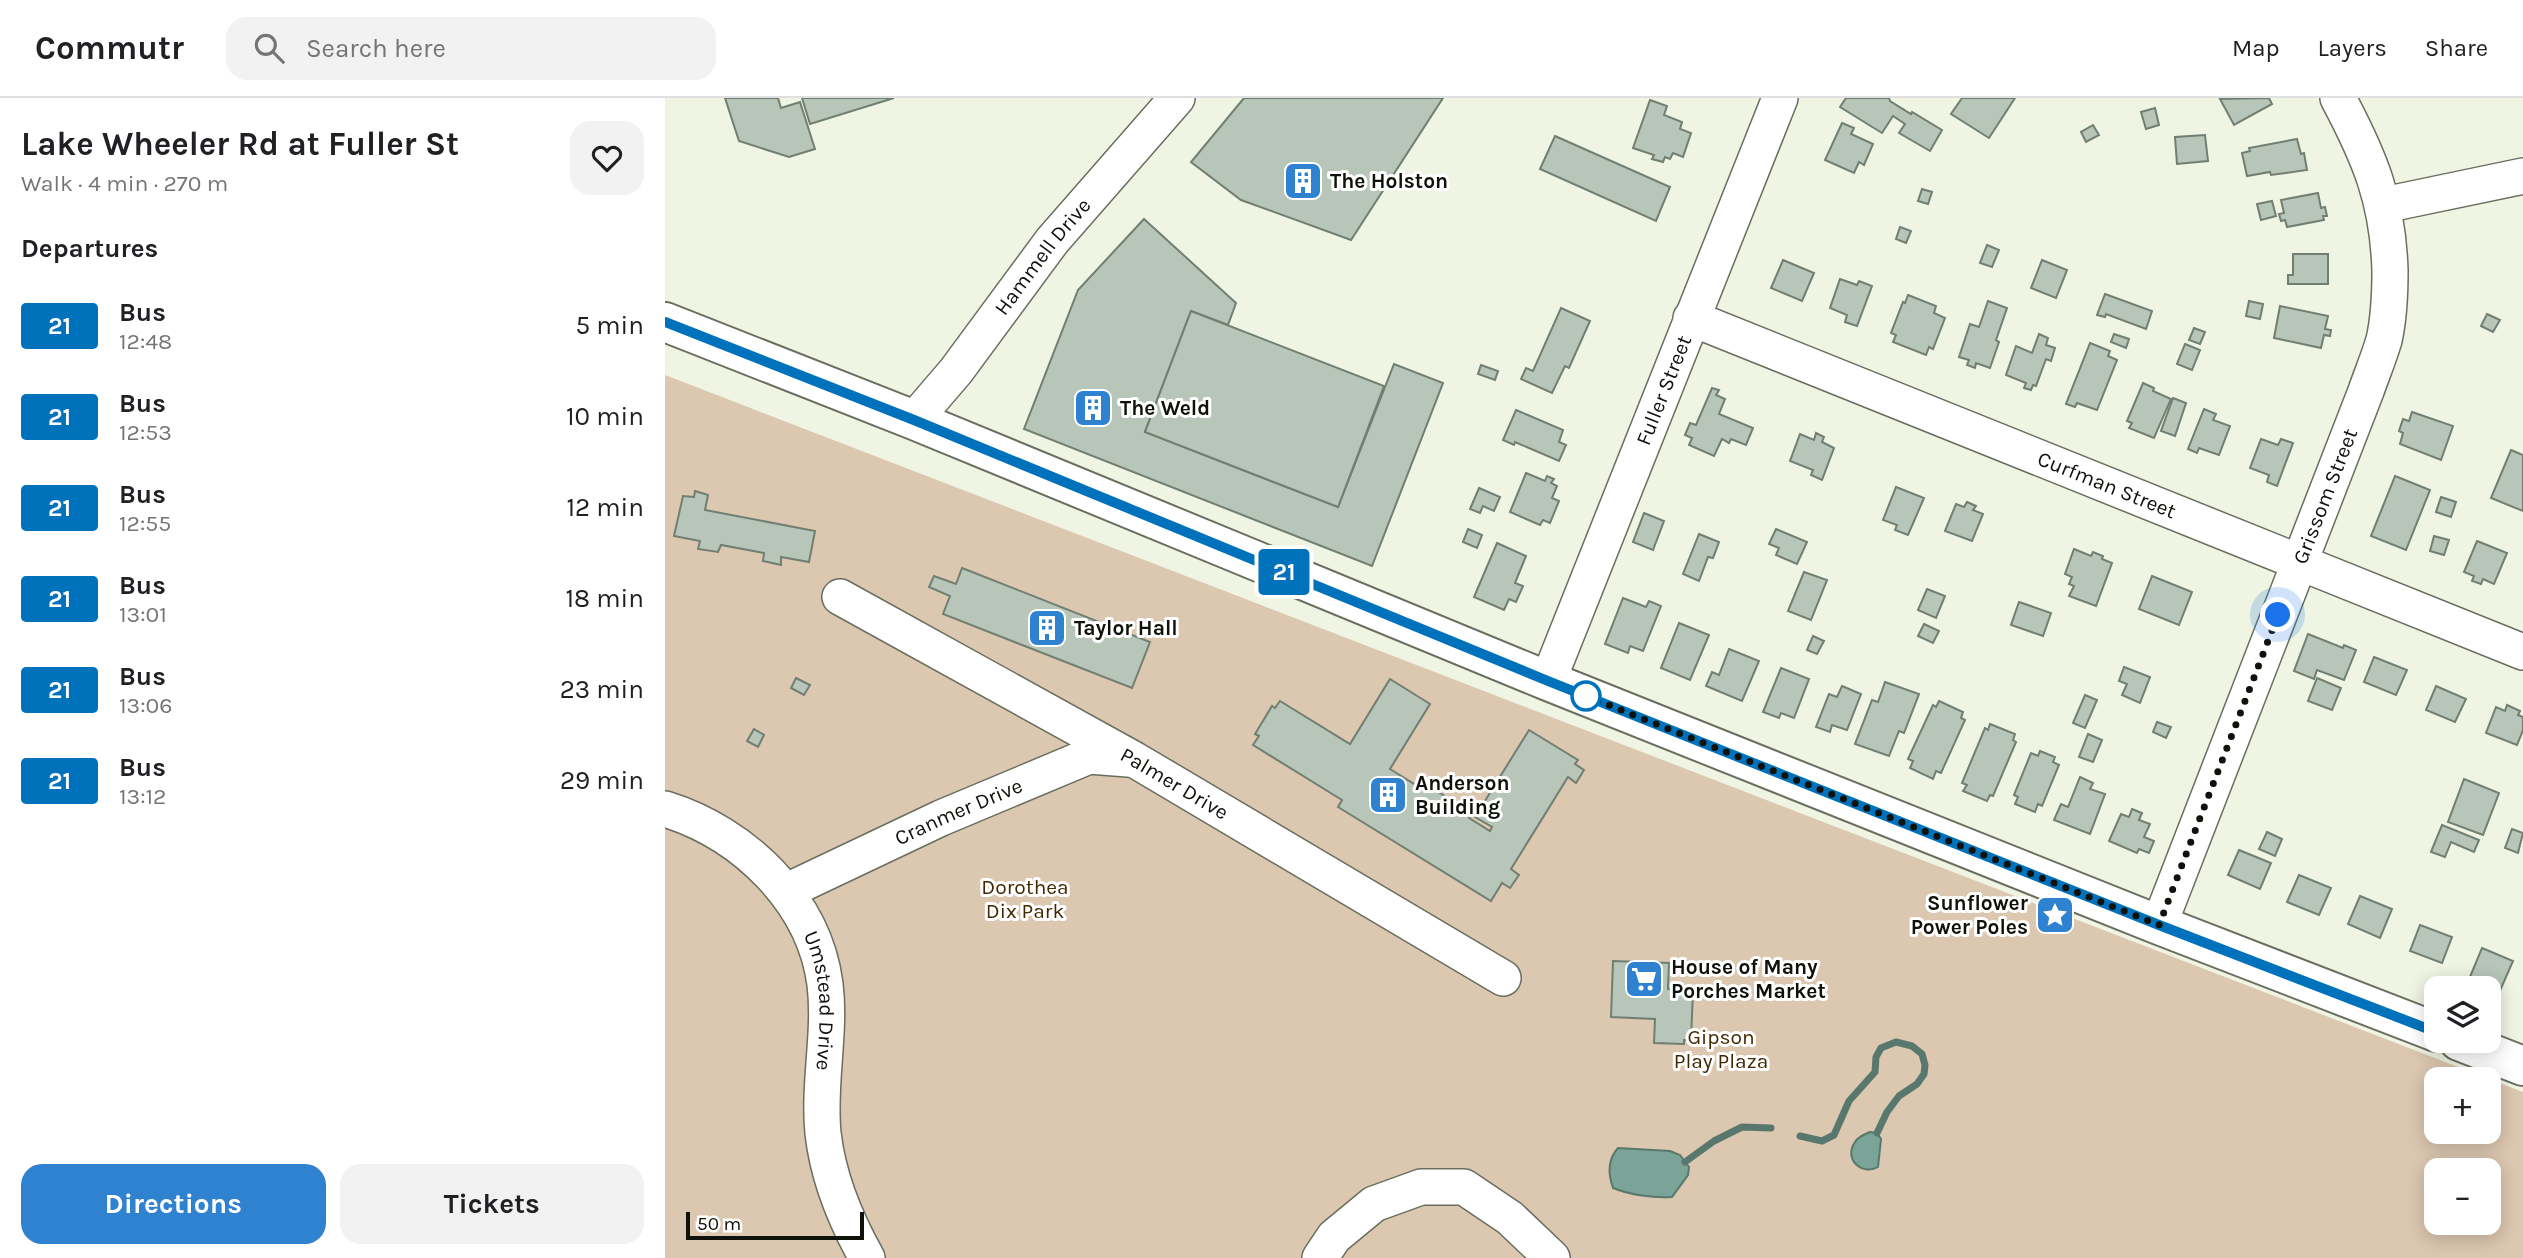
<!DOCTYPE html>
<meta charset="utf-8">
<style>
:root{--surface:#fff;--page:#f2f2f2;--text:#202124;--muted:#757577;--line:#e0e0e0;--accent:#2f82d0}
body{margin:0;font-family:Karla,sans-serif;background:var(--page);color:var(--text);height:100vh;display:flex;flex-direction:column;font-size:26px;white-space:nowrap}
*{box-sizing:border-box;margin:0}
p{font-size:23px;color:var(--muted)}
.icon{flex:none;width:38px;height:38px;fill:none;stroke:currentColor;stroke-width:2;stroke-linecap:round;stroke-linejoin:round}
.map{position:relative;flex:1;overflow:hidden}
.sheet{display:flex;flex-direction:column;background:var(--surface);width:665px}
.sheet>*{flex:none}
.badge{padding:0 14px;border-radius:5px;font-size:24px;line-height:46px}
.buttons{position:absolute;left:1759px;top:878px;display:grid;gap:14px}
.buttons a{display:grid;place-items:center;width:77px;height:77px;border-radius:14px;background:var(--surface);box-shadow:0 4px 18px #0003;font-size:35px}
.scale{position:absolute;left:21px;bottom:18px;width:178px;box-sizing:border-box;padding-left:7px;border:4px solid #0f110b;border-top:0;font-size:19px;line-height:24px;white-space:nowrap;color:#0f110b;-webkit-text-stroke:5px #fff;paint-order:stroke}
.you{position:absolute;width:35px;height:35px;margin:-18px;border:5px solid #fff;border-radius:50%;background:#1a73e8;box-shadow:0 0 0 10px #1a73e833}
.map>.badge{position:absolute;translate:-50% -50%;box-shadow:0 0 0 4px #fff}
h2{padding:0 21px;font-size:26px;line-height:63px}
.round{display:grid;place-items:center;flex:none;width:74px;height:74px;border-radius:21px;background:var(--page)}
.overview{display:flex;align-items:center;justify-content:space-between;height:119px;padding:0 21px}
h1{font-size:33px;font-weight:700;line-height:52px}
.primary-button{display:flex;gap:14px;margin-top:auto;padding:14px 21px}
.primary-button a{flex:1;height:80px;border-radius:21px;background:var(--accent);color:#fff;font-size:28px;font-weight:700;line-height:80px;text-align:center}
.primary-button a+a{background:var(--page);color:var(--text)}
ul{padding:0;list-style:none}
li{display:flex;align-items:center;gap:21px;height:91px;padding:0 21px}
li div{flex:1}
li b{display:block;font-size:26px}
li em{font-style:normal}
li .badge{min-width:77px;font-weight:700;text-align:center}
header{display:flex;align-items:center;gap:42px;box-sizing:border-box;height:98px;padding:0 35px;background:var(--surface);border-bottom:2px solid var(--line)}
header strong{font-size:33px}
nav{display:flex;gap:38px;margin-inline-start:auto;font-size:24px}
.search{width:490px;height:63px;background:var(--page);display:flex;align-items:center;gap:18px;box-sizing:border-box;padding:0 24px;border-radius:21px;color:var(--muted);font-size:26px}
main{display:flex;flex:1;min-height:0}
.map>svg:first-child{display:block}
</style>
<header>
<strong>Commutr</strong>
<div class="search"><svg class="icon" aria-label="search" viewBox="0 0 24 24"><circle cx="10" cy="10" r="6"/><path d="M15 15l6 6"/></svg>Search here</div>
<nav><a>Map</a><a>Layers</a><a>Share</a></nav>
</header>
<main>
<section class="sheet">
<div class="overview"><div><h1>Lake Wheeler Rd at Fuller St</h1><p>Walk · 4 min · 270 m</p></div><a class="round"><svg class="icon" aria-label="heart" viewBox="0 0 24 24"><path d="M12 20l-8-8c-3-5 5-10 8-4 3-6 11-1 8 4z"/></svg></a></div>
<h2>Departures</h2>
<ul>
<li><span class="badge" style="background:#0072bc;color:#fff">21</span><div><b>Bus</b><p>12:48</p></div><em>5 min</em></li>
<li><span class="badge" style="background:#0072bc;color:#fff">21</span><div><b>Bus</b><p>12:53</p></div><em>10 min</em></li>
<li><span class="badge" style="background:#0072bc;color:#fff">21</span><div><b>Bus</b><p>12:55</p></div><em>12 min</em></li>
<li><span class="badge" style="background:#0072bc;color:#fff">21</span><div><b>Bus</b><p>13:01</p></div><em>18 min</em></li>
<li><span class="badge" style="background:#0072bc;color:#fff">21</span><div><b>Bus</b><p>13:06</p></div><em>23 min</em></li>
<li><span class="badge" style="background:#0072bc;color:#fff">21</span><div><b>Bus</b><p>13:12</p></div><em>29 min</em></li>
</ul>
<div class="primary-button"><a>Directions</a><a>Tickets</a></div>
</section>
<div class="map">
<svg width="1858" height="1160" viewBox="0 0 1858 1160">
<rect width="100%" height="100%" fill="#eff4e3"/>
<path fill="#dcc7b0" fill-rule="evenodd" d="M 0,277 L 1858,994 L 1858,1160 L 0,1160 ZM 1771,982 L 1824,982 L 1824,1034 L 1771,1034 ZM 1771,1073 L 1824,1073 L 1824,1125 L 1771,1125 Z"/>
<g fill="#79a497" stroke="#59786d" stroke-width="2">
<path d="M 1205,1034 L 1212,1035 L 1216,1041 L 1213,1069 C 1197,1078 1178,1061 1190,1044 C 1192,1040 1200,1036 1205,1034 Z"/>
<path d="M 953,1050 L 1005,1053 L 1015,1057 L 1024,1069 L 1023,1077 L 1007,1099 C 988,1100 965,1097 948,1090 C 943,1076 943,1061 953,1050 Z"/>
</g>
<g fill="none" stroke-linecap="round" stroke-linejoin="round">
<g stroke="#59786d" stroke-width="7">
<polyline points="1135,1038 1157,1043 1169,1037 1184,1003 1210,974 1211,959 1216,950 1231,944 1247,948 1257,956 1260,967 1259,976 1252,986 1234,998 1222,1014 1212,1035"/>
<polyline points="1020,1064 1049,1043 1077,1029 1106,1030"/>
</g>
</g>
<g fill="#b7c6b8" stroke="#717e72" stroke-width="2">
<polygon points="60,0 113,0 116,10 135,4 150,51 124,59 74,43"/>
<polygon points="137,0 229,0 145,26"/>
<polygon points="579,0 778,0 686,142 576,102 526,64"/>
<polygon points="1181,0 1224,0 1225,3 1246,16 1247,14 1277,32 1265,53 1234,35 1240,26 1228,18 1217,35 1175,9"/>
<polygon points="1297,0 1350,0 1324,40 1286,16"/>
<polygon points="1604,0 1607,6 1569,27 1555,1"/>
<polygon points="985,2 1002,8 999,17 1017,24 1015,31 1026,35 1018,59 1008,55 1005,61 1000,59 998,64 987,61 989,57 968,50"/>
<polygon points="1490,10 1494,27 1481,31 1476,14"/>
<polygon points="1177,25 1189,30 1186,36 1208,46 1199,67 1194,64 1189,75 1160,62"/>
<polygon points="1428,27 1434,37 1421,44 1416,34"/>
<polygon points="1540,37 1543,63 1512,66 1510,39"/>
<polygon points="890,38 1005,89 991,123 875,71"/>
<polygon points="1632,41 1636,56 1639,55 1642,72 1606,77 1605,74 1582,78 1577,55 1585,53 1584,50"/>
<polygon points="1257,91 1267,94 1263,106 1253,103"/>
<polygon points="1653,95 1656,110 1660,109 1662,118 1658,118 1659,122 1622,129 1620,122 1616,123 1614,116 1619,115 1616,102"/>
<polygon points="1607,103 1611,118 1596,122 1592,106"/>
<polygon points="479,121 571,205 563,227 526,213 480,334 673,409 729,266 778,285 707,468 359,331 413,192"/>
<polygon points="1235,129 1246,133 1241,145 1231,141"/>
<polygon points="1322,147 1334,152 1327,169 1315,165"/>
<polygon points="1628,156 1663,156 1663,186 1623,186 1623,177 1628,177"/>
<polygon points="1118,162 1149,175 1137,203 1106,190"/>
<polygon points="1377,162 1402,172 1391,200 1366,190"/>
<polygon points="1175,181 1192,187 1194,183 1207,188 1192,228 1180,224 1182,217 1165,210"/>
<polygon points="1440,196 1487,213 1481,231 1441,216 1440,219 1432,217"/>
<polygon points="1243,197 1271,208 1269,215 1280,220 1268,251 1264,249 1261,257 1228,244 1231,237 1226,235 1238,204 1240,205"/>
<polygon points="1323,203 1342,210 1331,242 1334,244 1325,270 1311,265 1310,270 1302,267 1304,262 1294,259 1305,226 1314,229"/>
<polygon points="1584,203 1598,206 1595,221 1581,218"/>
<polygon points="1615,208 1663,218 1660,231 1666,232 1665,238 1659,237 1656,250 1609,240"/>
<polygon points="896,210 925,223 904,270 900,268 887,295 856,281 861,270 868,273"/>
<polygon points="526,213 719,288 673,409 480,334"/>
<polygon points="1822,216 1835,222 1828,234 1816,228"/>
<polygon points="1529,230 1540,234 1535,246 1524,242"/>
<polygon points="1374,236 1383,240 1381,247 1390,250 1386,263 1381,261 1371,288 1368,287 1366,292 1359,290 1361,285 1341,277 1351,248 1367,255"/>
<polygon points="1449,236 1464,241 1461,250 1446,244"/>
<polygon points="1425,245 1445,253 1443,258 1452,262 1432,312 1412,305 1410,309 1401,306"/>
<polygon points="1520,246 1535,252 1527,272 1512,266"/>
<polygon points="816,267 833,273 830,282 813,276"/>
<polygon points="1478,285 1489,290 1488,293 1506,301 1489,340 1464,330 1467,325 1462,323"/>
<polygon points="1047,290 1054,292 1051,297 1060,301 1054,316 1088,330 1081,347 1066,341 1064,345 1057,341 1049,358 1024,347 1027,340 1020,337 1025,325 1031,327"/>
<polygon points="1508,300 1521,305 1510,338 1496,333"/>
<polygon points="1539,311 1551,316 1548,322 1565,328 1554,357 1534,350 1532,355 1523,351"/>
<polygon points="851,312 898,332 894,344 901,347 894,363 850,344 849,347 838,342"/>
<polygon points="1747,314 1788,328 1776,362 1735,346 1738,335 1734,333 1738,321 1744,323"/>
<polygon points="1151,335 1159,339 1157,344 1169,350 1157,382 1146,377 1148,372 1125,363 1135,336 1149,342"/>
<polygon points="1596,341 1613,347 1616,341 1628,345 1612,388 1602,384 1604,377 1585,370"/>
<polygon points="1846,352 1858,357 1858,413 1826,400"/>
<polygon points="861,375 880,383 882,378 889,381 886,385 892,388 887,400 894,403 885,425 878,422 875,427 845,414"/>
<polygon points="1730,378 1765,392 1741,452 1706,438"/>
<polygon points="1231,389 1259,400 1243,437 1230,432 1232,427 1218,422"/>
<polygon points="814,390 835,399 829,413 818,408 815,415 805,411"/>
<polygon points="30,393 43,397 40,412 150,433 144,464 116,459 116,467 98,463 99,455 56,447 53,454 33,451 35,443 9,438 18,398 29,399"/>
<polygon points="1776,399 1791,404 1786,419 1771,414"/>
<polygon points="1302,404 1311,408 1308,412 1318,416 1307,443 1280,433 1291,406 1299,409"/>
<polygon points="979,415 999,423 988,452 968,444"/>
<polygon points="803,431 817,437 812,450 798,444"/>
<polygon points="1111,431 1142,444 1132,466 1111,457 1114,450 1104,446"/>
<polygon points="1034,436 1054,444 1048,460 1043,459 1034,483 1018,476"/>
<polygon points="1769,438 1784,442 1779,457 1765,453"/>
<polygon points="1812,443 1842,455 1829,486 1818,481 1816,486 1807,483 1809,478 1799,474"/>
<polygon points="832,445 861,458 850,485 858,488 851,504 844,501 839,512 809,499"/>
<polygon points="1409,451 1426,458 1428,454 1438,458 1437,461 1447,465 1431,508 1404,498 1409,488 1404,486 1407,479 1400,476"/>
<polygon points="297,470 485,544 467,590 278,516 285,498 264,489 269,478 291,486"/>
<polygon points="1139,474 1162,482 1146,522 1123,513"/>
<polygon points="1487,478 1527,494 1514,527 1474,511"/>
<polygon points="1262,491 1280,498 1271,520 1253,512"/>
<polygon points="958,500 981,509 984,503 996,508 978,553 965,548 963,555 940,546"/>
<polygon points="1354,504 1386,515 1378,538 1346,527"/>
<polygon points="1014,525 1044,537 1025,582 996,570"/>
<polygon points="1259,526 1274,533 1268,545 1253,538"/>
<polygon points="1643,536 1678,550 1679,547 1691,552 1679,582 1652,572 1649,581 1629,573"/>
<polygon points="1148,538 1159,543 1152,556 1142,552"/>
<polygon points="1064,551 1094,563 1077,603 1041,588 1047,574 1054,577"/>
<polygon points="1709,559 1742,572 1731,597 1699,584"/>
<polygon points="1459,569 1485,579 1475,605 1457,597 1462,586 1454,583"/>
<polygon points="1116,570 1144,581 1129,620 1116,615 1114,620 1098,614"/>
<polygon points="131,580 145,587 139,597 126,590"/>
<polygon points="1652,580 1676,590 1667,612 1643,603"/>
<polygon points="725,581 765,606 725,671 759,692 762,687 807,715 804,720 825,733 827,729 810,719 864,632 913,662 910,666 919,672 911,685 903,679 846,771 854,777 845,790 837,785 826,803 673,709 677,702 588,647 594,638 590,636 607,608 610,610 615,603 685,646"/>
<polygon points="1220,584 1254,596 1239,635 1234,633 1224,658 1190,646 1207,602 1213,604"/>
<polygon points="1177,588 1196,596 1182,632 1167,627 1165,634 1151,629 1164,596 1172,599"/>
<polygon points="1771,588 1801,601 1790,624 1761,612"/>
<polygon points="1420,597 1432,602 1420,630 1408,625"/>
<polygon points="1274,603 1298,614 1296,620 1300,622 1276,675 1271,673 1268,681 1245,670 1248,663 1243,661 1268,607 1271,609"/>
<polygon points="1842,607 1855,613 1853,617 1858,619 1858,632 1852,647 1821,635 1831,609 1840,613"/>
<polygon points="1492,624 1506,629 1501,640 1488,634"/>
<polygon points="1325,626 1350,636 1348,642 1351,644 1328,698 1325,697 1322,703 1298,693 1302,687 1297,685 1320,630 1323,632"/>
<polygon points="89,631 99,637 93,649 82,643"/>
<polygon points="1423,636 1437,642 1428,664 1414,659"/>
<polygon points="1375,653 1390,659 1388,664 1394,667 1377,708 1373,706 1370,714 1350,706 1353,699 1349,697 1366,655 1373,658"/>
<polygon points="1415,679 1428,685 1425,691 1440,696 1425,736 1389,722 1396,706 1403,709"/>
<polygon points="1799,681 1834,695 1818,737 1783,724"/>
<polygon points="1467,711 1477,715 1474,722 1485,726 1479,739 1489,743 1484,755 1474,751 1472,755 1444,743 1456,716 1464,719"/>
<polygon points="1777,727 1814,742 1809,754 1786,744 1780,759 1766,754"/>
<polygon points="1847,731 1858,735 1853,755 1840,750"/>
<polygon points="1602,734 1617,741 1610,758 1594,751"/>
<polygon points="1574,752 1606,765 1595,791 1563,777"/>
<polygon points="1634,777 1666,790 1654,817 1622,804"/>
<polygon points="1695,798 1727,811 1715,840 1683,826"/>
<polygon points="1755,827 1787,839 1777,865 1745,853"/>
<polygon points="1817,850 1848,863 1834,895 1817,888 1814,891 1802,886"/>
<polygon points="948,863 1004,865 1003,891 1028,892 1026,942 1019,942 1019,946 989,945 990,921 946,919"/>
</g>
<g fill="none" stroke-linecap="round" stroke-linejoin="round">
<defs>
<g id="minor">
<polyline points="1719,107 1858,78"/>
<path id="s1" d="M 1026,220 L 1858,554"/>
<path id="s2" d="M 249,322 L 291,273 L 387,143 L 512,0"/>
<path id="s3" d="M 175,499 L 470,662 L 838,880"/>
<path id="s4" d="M 883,583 L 1115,0"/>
<path id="s5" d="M 0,711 C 78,735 149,802 160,886 C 166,935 153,986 158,1035 C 163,1080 180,1121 202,1160"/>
<path id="s6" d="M 122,793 L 276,720 L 424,658 L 463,661"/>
<path id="s7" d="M 1494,827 L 1701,293 C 1707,276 1714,259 1719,242 C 1724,220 1725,195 1725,173 C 1723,103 1705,60 1673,0"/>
<polyline points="655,1160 669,1139 709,1106 756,1089 799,1089 845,1120 887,1160"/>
</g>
<g id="major">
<polyline points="0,224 249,322 883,583 1494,827 1771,934"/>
<polyline points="1794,943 1858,968"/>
</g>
</defs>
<use href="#minor" stroke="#696e5f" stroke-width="38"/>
<use href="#major" stroke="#696e5f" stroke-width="42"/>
<use href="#minor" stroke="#fff" stroke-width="35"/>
<use href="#major" stroke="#fff" stroke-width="38"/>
</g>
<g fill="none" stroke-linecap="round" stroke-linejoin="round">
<defs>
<polyline id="line" points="0,224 249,322 883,583 1494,827 1771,934"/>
</defs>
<use href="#line" stroke="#fff" stroke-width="16"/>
<use href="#line" stroke="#0072bc" stroke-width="10"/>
<polyline stroke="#0f110b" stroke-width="7" stroke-dasharray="0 12.6" points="921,598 1494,827 1613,517"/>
</g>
<defs>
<symbol id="building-square" viewBox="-11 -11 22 22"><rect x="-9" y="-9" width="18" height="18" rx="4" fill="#2f82d0" stroke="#fff"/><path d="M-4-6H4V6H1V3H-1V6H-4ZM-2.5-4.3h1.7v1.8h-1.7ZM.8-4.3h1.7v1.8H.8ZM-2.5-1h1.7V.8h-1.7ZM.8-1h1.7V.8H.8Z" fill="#fff"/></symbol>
<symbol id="sight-square" viewBox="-11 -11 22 22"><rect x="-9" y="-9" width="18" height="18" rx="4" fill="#2f82d0" stroke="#fff"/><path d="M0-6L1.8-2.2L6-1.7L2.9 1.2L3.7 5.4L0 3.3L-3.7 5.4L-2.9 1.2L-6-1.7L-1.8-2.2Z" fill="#fff"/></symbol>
<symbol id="supermarket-square" viewBox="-11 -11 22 22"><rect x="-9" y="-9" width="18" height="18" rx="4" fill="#2f82d0" stroke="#fff"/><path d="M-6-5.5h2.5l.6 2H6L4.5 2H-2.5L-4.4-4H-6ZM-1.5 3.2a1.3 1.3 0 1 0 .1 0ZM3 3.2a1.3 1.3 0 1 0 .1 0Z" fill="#fff"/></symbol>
</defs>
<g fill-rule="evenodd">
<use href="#building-square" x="616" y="61" width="44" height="44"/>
<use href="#building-square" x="406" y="288" width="44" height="44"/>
<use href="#building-square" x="360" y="508" width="44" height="44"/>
<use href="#building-square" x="701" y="675" width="44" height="44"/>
<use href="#sight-square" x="1368" y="795" width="44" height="44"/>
<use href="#supermarket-square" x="957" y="859" width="44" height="44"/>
</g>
<circle fill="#fff" stroke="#0072bc" stroke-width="3.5" cx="921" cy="598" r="14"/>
<g text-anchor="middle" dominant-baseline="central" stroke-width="6" stroke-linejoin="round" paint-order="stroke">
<g font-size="21" font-weight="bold" fill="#0f110b" stroke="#fff" text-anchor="start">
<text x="665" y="83">The Holston</text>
<text x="455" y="310">The Weld</text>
<text x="409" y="530">Taylor Hall</text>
<text x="750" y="685">Anderson<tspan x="750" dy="24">Building</tspan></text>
<text x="1363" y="805" text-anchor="end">Sunflower<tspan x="1363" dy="24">Power Poles</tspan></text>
<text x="1006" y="869">House of Many<tspan x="1006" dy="24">Porches Market</tspan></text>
</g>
<g font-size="21" fill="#0f110b" stroke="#fff">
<text stroke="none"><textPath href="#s2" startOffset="208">Hammell Drive</textPath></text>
<text stroke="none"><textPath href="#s4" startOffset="313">Fuller Street</textPath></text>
<text stroke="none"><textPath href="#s1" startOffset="448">Curfman Street</textPath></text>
<text stroke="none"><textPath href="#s7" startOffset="460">Grissom Street</textPath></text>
<text stroke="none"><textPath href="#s3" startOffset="383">Palmer Drive</textPath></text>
<text stroke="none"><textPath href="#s6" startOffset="189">Cranmer Drive</textPath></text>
<text stroke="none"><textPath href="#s5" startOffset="266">Umstead Drive</textPath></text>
</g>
<g font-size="21" fill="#422700" stroke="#fff">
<text x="360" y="789">Dorothea<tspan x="360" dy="24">Dix Park</tspan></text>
<text x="1056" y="939">Gipson<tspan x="1056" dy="24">Play Plaza</tspan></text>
</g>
</g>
</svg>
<div class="buttons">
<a><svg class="icon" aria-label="layers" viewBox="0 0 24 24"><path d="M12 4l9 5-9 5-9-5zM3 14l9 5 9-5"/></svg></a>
<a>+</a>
<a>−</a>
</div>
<div class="scale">50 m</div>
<div class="you" style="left:1613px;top:517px"></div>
<b class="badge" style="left:619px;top:474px;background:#0072bc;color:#fff">21</b>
</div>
</main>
